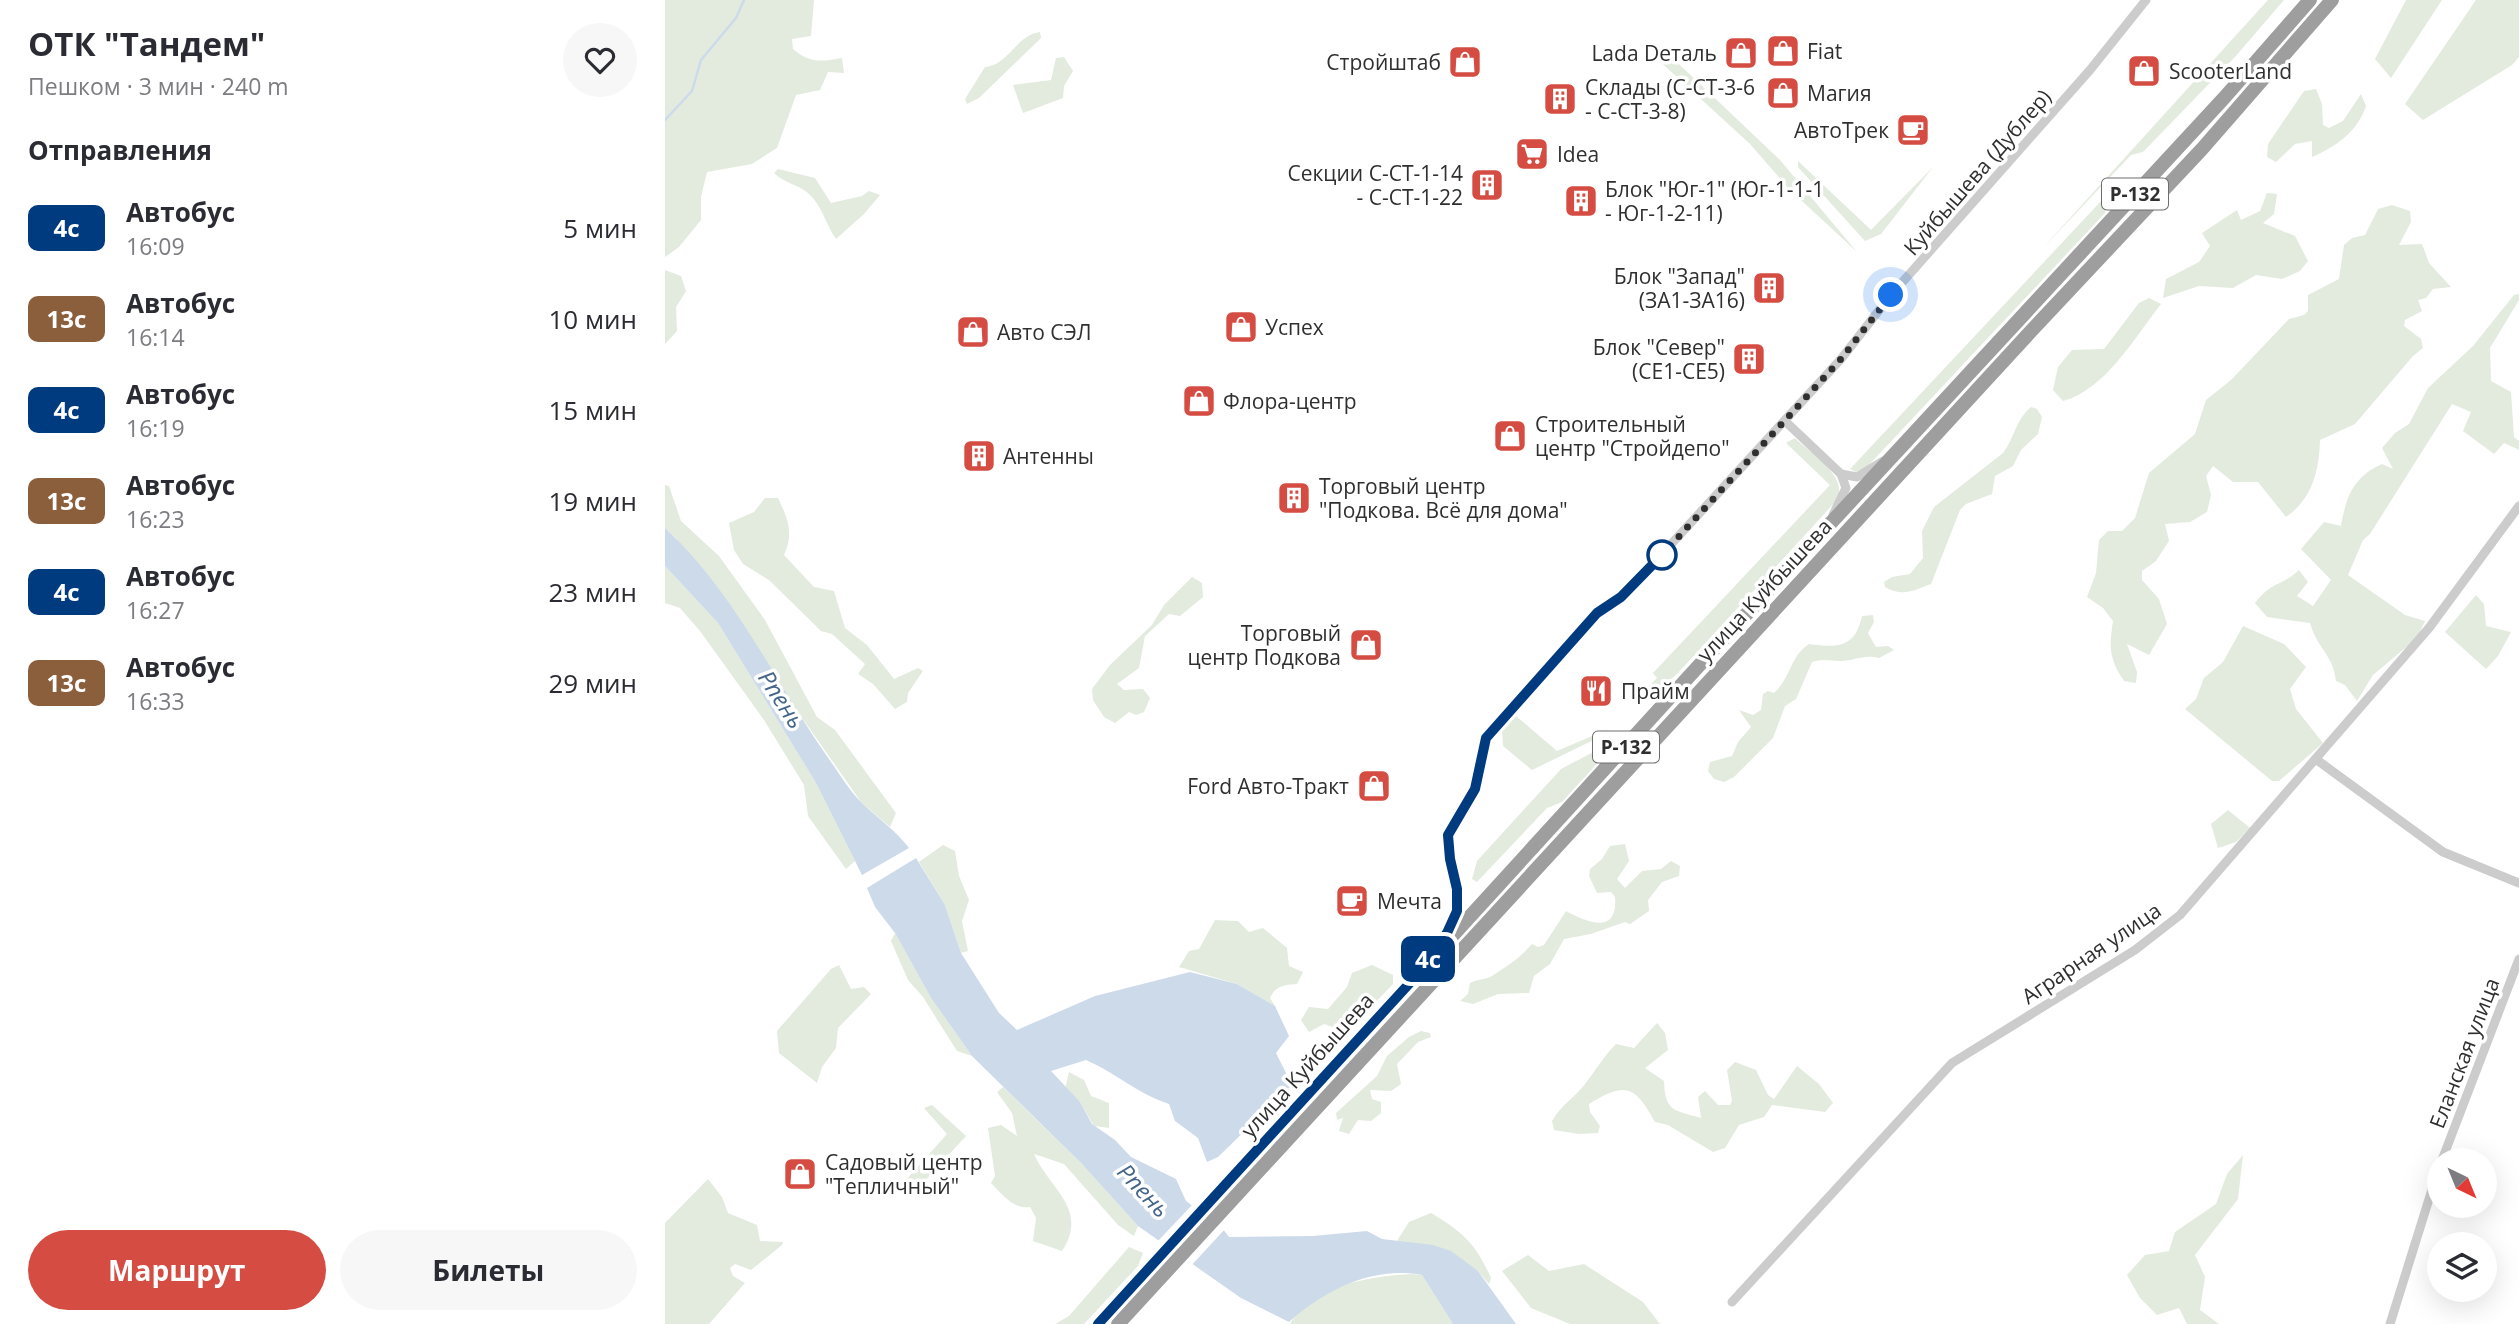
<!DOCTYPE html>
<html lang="ru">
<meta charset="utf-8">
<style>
:root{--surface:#fff;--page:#f7f7f7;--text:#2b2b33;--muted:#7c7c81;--accent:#d54c42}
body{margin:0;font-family:"Open Sans",sans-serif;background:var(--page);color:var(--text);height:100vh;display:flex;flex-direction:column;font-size:26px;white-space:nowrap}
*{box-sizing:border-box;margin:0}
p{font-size:23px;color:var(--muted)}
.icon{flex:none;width:38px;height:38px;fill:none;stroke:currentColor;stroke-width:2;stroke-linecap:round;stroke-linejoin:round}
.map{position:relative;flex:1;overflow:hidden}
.drawer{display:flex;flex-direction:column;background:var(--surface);width:665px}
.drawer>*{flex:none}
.badge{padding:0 14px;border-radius:10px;font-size:24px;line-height:46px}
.needle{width:46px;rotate:137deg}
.buttons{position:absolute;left:1762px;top:1148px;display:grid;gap:14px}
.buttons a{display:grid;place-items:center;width:70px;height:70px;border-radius:50%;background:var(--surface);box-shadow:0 7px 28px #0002;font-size:35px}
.you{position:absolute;width:35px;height:35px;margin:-18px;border:5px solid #fff;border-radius:50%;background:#1a73e8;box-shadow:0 0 0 10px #1a73e833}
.map>.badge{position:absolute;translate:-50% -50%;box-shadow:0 0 0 4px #fff}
h2{padding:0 28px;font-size:26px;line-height:63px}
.round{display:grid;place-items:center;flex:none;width:74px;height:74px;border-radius:37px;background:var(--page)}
.summary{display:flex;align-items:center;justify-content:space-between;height:119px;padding:0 28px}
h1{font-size:33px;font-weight:700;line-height:52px}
.primary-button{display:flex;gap:14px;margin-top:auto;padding:14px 28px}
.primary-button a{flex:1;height:80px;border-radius:42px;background:var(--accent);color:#fff;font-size:28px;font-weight:700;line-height:80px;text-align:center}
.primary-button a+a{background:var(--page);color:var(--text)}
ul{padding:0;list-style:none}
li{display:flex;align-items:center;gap:21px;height:91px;padding:0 28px}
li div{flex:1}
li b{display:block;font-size:26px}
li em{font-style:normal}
li .badge{min-width:77px;font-weight:700;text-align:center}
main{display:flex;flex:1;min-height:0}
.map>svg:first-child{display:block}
</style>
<main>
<section class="drawer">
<div class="summary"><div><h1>ОТК &quot;Тандем&quot;</h1><p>Пешком · 3 мин · 240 m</p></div><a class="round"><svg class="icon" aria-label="heart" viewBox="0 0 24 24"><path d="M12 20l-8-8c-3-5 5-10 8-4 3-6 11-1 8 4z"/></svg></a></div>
<h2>Отправления</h2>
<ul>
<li><span class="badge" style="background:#003b80;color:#fff">4с</span><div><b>Автобус</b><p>16:09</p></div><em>5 мин</em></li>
<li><span class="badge" style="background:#8b5e3c;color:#fff">13с</span><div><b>Автобус</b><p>16:14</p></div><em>10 мин</em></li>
<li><span class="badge" style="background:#003b80;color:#fff">4с</span><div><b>Автобус</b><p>16:19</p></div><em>15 мин</em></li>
<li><span class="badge" style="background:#8b5e3c;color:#fff">13с</span><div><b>Автобус</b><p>16:23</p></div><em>19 мин</em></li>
<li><span class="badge" style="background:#003b80;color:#fff">4с</span><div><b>Автобус</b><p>16:27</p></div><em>23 мин</em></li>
<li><span class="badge" style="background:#8b5e3c;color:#fff">13с</span><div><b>Автобус</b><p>16:33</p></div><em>29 мин</em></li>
</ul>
<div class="primary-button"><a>Маршрут</a><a>Билеты</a></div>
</section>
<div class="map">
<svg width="1854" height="1324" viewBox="0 0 1854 1324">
<rect width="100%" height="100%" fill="#fff"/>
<g fill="#e3ebde">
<path d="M 0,0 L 149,0 L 146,36 L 127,39 L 128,49 C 144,63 157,62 177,58 L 179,73 L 163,72 L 155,90 L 131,95 L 112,148 L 87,164 L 42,172 L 36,197 L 36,220 L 14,247 L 0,257 Z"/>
<polygon points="1603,0 1619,0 1569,58 1478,152 1466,155 1376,250"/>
<polygon points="1741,0 1777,0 1726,78 1710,59"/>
<polygon points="1811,0 1854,0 1854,57 1847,65 1758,120 1740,104"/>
<path d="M 375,32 L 376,38 L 314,98 L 302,104 L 300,99 L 320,67 C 344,65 351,35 375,32 Z"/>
<polygon points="996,47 1115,160 1192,252 1124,189 1085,144 989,56"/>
<polygon points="399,57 408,71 399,86 398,98 358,113 348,85 386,80 391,58"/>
<path d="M 1651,89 L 1657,104 L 1658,125 L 1664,128 L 1678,121 L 1696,94 L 1701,106 C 1692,132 1672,146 1647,157 L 1647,141 L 1630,144 L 1611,162 L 1602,157 L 1603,144 L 1639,91 Z"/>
<polygon points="1133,161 1206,230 1268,167 1216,234 1200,241 1133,167"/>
<path d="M 113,169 L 150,178 L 166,203 L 197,196 L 204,191 L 215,195 L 199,214 L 171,239 C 161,225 157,205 143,193 C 132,184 119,183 109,173 Z"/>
<polygon points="1602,193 1612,194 1609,214 1598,223 1630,236 1643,261 1635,271 1617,279 1591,275 1568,288 1534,286 1498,298 1501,279 1534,262 1545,246 1537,233 1572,210 1576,220 1595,211"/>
<polygon points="1438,199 1443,200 1440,213 1203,466 1191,472 1185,469"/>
<path d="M 1727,205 L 1745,211 L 1746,222 L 1734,245 L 1757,244 L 1764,263 L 1786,287 L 1768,289 L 1761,298 L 1753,300 L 1757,311 L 1740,320 L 1739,326 L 1756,339 L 1758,348 L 1748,356 L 1690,424 L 1655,440 C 1654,470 1648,498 1621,517 L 1593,482 L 1568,482 L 1548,466 L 1541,476 L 1546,495 L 1542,512 L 1525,522 L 1500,524 L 1504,541 L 1491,561 L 1477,571 L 1477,580 L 1494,599 L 1502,624 L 1484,655 L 1462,644 L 1472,672 L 1471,683 L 1459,681 C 1444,659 1444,647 1448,621 L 1438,608 L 1422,597 L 1431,573 L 1434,540 L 1443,531 L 1457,531 L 1470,518 L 1484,473 L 1530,434 L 1541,400 L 1566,380 L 1624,319 L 1639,315 L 1643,311 L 1643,295 L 1674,279 L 1679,245 L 1687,238 L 1700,235 L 1713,209 Z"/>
<polygon points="0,270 16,276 21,291 11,307 12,331 0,344"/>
<path d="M 1854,294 L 1854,300 L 1825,348 L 1826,381 L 1846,392 L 1849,437 L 1854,441 L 1854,450 L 1839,443 L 1829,454 L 1798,431 L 1806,412 L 1787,404 L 1705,534 L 1698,540 L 1683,575 L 1740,615 L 1760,621 L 1752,638 L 1708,675 L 1692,701 L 1680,685 L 1671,681 C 1668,654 1653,650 1645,623 L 1602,617 L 1590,603 C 1608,580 1616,587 1634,570 L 1643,582 L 1632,596 L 1648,606 L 1666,580 L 1636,549 L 1659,522 L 1676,526 C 1681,497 1688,477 1717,464 L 1728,469 L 1717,448 L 1730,433 L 1744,424 L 1763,388 L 1808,346 L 1849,295 Z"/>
<path d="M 1484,298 L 1496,304 C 1470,337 1440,390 1398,401 L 1388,390 L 1393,367 L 1407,350 L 1439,349 L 1474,303 Z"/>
<path d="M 1366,407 L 1372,409 L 1377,417 L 1373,434 L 1356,450 L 1348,466 L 1330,476 L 1327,494 L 1301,504 L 1295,510 L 1266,584 C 1248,591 1237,597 1220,587 L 1219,582 L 1227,577 L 1245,574 L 1258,558 L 1257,531 L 1269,507 L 1338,453 C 1350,437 1350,421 1366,407 Z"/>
<path d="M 1130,438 C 1145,453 1184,476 1172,500 L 1012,674 L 976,704 L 968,702 L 992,678 L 988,673 L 1165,485 L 1121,443 Z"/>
<polygon points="0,485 4,486 16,521 54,556 100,620 152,717 170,730 231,813 225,827 196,802 11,538 0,528"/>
<path d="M 100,498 L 113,498 C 123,519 129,533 119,555 L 149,587 L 169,591 L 180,628 L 202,645 L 229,679 L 253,668 L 258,671 L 243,693 L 242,702 L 230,709 L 208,684 L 193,674 L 200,664 L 167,634 L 156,631 L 104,580 L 78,564 L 69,550 L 64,523 L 89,512 Z"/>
<polygon points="0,566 53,623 151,783 190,861 181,869 143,816 139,785 99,720 35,631 15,608 0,603"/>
<polygon points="527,577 537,583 538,597 515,616 504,614 480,636 474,668 452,684 459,690 478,689 485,698 479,712 471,715 464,712 450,723 439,717 428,700 427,689 445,665 487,625 499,605"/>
<polygon points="1811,595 1819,604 1821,626 1846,632 1833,656 1821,669 1780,632"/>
<path d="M 1208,615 L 1209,622 L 1203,633 L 1211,647 L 1223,646 L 1229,650 L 1214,658 C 1197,654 1191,661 1175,661 C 1165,661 1158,659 1147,662 L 1131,699 L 1120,706 L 1108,738 L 1069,777 L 1059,782 L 1049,779 L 1043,771 L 1045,762 L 1067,756 L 1073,742 L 1086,727 L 1074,710 L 1088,715 L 1096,710 L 1098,694 L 1103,691 L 1109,693 C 1126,678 1125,656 1144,644 C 1173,648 1190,648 1197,616 Z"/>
<polygon points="1578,626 1619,644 1641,667 1625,689 1631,709 1658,743 1614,781 1607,781 1520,709 1531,699 1539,678 1558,662"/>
<polygon points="850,715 892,751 941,730 943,733 867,770 838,746 837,730"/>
<polygon points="936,748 940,755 897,802 882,808 812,882 807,879 812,861 896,769"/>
<polygon points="1563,810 1585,828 1571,842 1553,848 1546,824"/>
<path d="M 960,844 L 964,861 L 952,879 L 960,888 L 977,871 L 996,869 L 1006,861 L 1015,866 L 1014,876 L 997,882 L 983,900 L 984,911 L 965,924 L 960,922 L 926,934 L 899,939 L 885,964 L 869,976 L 864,993 L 833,994 L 808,1004 L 795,1001 L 803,994 L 805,983 C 812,979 820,980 827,976 C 842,966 855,958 867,944 L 873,947 L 879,945 L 901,911 C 923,923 953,935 950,897 L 946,892 L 932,893 L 924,876 L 925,869 L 937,859 L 945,846 Z"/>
<polygon points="278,845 290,851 294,876 304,900 297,921 303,951 296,953 280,905 254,862"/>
<path d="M 550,920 L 573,921 L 584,932 L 598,928 L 622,948 L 624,966 L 638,972 L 632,984 C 620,985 611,985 605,998 L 610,1006 L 572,984 L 514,967 L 524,951 L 534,949 Z"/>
<polygon points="230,933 266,998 307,1056 292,1051 258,997 243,980 226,941"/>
<polygon points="174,965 186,989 199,987 206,994 173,1028 171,1048 157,1067 152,1083 114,1053 112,1031 166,969"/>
<polygon points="707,965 728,975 728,984 682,1032 659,1024 644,1032 636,1020 644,1007 663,1009 682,987 687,973"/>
<path d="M 992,1023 L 1000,1033 L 1003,1050 L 980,1068 L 999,1081 C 1000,1112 1009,1110 1036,1118 L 1033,1097 L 1040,1091 L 1053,1105 L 1065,1105 L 1067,1101 L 1062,1070 L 1070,1062 L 1091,1070 L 1103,1095 L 1109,1099 L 1132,1066 L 1154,1084 L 1168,1103 L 1160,1112 L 1107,1105 L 1099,1117 L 1074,1125 L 1060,1148 L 1048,1152 L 1003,1125 L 990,1122 C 970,1086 961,1081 924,1104 L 925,1112 L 935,1126 L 933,1133 L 914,1134 L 889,1130 L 887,1121 C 896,1105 909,1098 920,1084 C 931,1070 939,1056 951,1044 L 969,1048 Z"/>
<polygon points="756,1031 765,1033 766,1037 753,1042 732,1064 736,1084 726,1091 705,1090 707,1099 716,1102 716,1113 706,1121 693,1120 684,1134 674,1131 678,1118 672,1120 671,1113 712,1076 722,1056 744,1037"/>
<polygon points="404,1072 419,1080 426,1096 444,1103 444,1128 429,1126 415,1102 400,1089"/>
<path d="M 338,1087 L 417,1164 L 473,1226 L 469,1236 L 453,1225 L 399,1164 L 369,1154 C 386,1191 424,1209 397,1251 L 368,1241 L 371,1218 L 365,1207 C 349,1210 337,1194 326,1183 L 330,1176 L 323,1128 L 336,1125 L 352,1136 L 347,1113 L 332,1092 Z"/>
<polygon points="267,1105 301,1136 245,1197 240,1188 241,1180 282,1134 259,1108"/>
<polygon points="1578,1155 1573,1199 1530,1255 1540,1277 1535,1310 1554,1324 1522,1324 1514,1308 1492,1315 1475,1298 1462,1275 1480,1255 1504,1251 1510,1232 1551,1204 1562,1174"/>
<polygon points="43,1179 57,1197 63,1213 92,1225 95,1241 118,1242 117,1245 86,1270 70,1264 65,1268 68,1276 80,1283 44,1324 0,1324 0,1223"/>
<path d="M 766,1213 C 798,1232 811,1244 826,1278 L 824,1284 L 813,1271 L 732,1241 L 744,1222 Z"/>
<polygon points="464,1247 478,1253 473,1266 419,1324 390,1324 404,1316"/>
<polygon points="863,1255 884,1271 919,1264 978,1302 995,1324 905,1324 866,1308 837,1271"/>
<path d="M 747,1274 L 757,1275 L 788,1324 L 625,1324 C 645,1285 707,1276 747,1274 Z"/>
</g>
<g fill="#ccdae9">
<path d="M 0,528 C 71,594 111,684 166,762 C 176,776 186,793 198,804 C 214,819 231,831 244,848 L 197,875 L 151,783 L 53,623 L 0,566 Z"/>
<path d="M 251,858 L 280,905 L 296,953 L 334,1013 L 352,1030 L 430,996 L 525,972 L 572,984 L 610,1006 L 624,1036 L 611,1053 L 627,1085 L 553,1157 L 542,1162 L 533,1138 L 510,1121 L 504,1104 C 471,1093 453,1074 421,1060 L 386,1071 L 415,1102 L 427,1124 L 450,1140 L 466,1157 L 511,1179 L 521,1201 L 557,1228 L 564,1237 L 648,1236 L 702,1231 L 717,1239 L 768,1245 L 786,1251 L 813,1271 L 851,1324 L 788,1324 L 757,1275 C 707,1266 660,1290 624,1322 L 576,1298 L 473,1226 L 417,1164 L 307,1056 L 266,998 L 230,933 L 210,907 L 202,888 Z"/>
</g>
<polygon fill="#fff" points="529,1203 561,1228 524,1268 490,1244"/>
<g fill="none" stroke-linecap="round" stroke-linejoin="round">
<polyline stroke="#ccdae9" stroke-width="2.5" points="0,120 27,91 36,60 71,18 79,0"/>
<g stroke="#ccc" stroke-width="9">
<polyline points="1121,422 1176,474 1181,488 1168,515"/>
<polyline points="1176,474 1192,477 1218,461"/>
<polyline points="1652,760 1778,852 1854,883"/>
<polyline points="777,939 792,911 792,889 785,859 783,835 810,789 821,738 931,613 956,597 976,577 1176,359 1226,295 1425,70 1481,0"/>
<polyline points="1777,1160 1854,959"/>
<polyline points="1067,1302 1287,1063 1470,950 1515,915 1764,628 1854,506"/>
<polyline points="1725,1324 1774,1167"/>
</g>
<g stroke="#9e9e9e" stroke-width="14">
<polyline points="433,1324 1039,660 1559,98 1645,0"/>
<polyline points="453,1324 1367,330 1537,149 1667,0"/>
</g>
</g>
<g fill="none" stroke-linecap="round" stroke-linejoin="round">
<defs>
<polyline id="line" points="433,1324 753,974 782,933 792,911 792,889 785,859 783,835 810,789 821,738 932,613 956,597 997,555"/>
</defs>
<use href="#line" stroke="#fff" stroke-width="16"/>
<use href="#line" stroke="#003b80" stroke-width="10"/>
<polyline stroke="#2f2f2f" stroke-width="7" stroke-dasharray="0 12.6" points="997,555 1176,359 1226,295"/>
</g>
<defs>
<symbol id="shop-square" viewBox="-11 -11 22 22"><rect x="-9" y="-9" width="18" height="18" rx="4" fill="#d54c42" stroke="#fff"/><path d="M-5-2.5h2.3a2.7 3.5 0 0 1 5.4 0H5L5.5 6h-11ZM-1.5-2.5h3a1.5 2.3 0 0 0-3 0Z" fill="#fff"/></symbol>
<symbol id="building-square" viewBox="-11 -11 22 22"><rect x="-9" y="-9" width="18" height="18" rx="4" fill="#d54c42" stroke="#fff"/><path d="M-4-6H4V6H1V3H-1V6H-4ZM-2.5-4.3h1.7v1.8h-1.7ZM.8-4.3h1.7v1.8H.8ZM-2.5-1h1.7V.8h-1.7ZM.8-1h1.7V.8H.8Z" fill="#fff"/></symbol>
<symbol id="cafe-square" viewBox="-11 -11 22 22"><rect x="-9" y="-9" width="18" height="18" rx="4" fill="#d54c42" stroke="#fff"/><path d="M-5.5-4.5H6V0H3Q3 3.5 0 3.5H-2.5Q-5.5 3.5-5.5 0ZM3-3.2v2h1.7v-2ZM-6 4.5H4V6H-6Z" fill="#fff"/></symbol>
<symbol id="supermarket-square" viewBox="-11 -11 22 22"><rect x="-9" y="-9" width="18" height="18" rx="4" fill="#d54c42" stroke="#fff"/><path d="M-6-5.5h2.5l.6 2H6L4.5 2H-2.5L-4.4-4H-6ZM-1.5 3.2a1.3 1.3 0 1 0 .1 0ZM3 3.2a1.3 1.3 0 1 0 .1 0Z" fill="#fff"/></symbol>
<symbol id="restaurant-square" viewBox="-11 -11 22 22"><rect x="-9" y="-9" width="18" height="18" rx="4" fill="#d54c42" stroke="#fff"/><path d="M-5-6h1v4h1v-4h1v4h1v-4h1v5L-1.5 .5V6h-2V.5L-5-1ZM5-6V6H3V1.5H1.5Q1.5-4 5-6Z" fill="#fff"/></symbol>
</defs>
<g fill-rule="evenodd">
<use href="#shop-square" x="1099" y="32" width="38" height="38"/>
<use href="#shop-square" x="1057" y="34" width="38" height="38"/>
<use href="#shop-square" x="781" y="43" width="38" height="38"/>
<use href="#shop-square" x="1460" y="52" width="38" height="38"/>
<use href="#shop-square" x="1099" y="74" width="38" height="38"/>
<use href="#building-square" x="876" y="80" width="38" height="38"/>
<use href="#cafe-square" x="1229" y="111" width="38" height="38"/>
<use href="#supermarket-square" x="848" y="135" width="38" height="38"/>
<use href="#building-square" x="803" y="166" width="38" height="38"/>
<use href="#building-square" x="897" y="182" width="38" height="38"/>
<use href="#building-square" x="1085" y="269" width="38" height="38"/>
<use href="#shop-square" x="557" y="308" width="38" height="38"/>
<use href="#shop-square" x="289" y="313" width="38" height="38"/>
<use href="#building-square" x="1065" y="340" width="38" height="38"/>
<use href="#shop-square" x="515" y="382" width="38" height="38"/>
<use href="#shop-square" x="826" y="417" width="38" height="38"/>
<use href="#building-square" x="295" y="437" width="38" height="38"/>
<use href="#building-square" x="610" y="479" width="38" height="38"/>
<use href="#shop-square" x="682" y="626" width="38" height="38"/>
<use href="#restaurant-square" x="912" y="672" width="38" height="38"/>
<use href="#shop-square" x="690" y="767" width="38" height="38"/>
<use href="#cafe-square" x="668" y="882" width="38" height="38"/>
<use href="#shop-square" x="116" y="1155" width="38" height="38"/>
</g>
<circle fill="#fff" stroke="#003b80" stroke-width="3.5" cx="997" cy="555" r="14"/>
<g text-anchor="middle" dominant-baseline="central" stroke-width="7" stroke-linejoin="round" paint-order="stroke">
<g fill="#fff" stroke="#6d6d6d" stroke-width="2">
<rect x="1437" y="178.5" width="66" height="31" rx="5"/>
<rect x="928" y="731.5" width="66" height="31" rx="5"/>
</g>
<g font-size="19" font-weight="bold" fill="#2f2f2f">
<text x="1470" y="194">Р-132</text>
<text x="961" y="747">Р-132</text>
</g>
<g font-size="21" fill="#2f2f2f" stroke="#fff" text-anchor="start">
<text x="1142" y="51">Fiat</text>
<text x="1052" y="53" text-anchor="end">Lada Dеталь</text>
<text x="776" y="62" text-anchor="end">Стройштаб</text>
<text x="1504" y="71">ScooterLand</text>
<text x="920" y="87">Склады (С-СТ-3-6<tspan x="920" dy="24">- С-СТ-3-8)</tspan></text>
<text x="1142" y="93">Магия</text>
<text x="1224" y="130" text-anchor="end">АвтоТрек</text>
<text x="892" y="154">Idea</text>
<text x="798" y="173" text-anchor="end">Секции С-СТ-1-14<tspan x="798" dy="24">- С-СТ-1-22</tspan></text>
<text x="940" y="189">Блок "Юг-1" (Юг-1-1-1<tspan x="940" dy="24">- Юг-1-2-11)</tspan></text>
<text x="1080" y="276" text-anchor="end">Блок "Запад"<tspan x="1080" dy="24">(ЗА1-ЗА16)</tspan></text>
<text x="600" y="327">Успех</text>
<text x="332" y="332">Авто СЭЛ</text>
<text x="1060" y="347" text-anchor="end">Блок "Север"<tspan x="1060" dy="24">(СЕ1-СЕ5)</tspan></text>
<text x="558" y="401">Флора-центр</text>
<text x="870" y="424">Строительный<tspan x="870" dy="24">центр "Стройдепо"</tspan></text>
<text x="338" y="456">Антенны</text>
<text x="654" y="486">Торговый центр<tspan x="654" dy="24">"Подкова. Всё для дома"</tspan></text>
<text x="676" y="633" text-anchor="end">Торговый<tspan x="676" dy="24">центр Подкова</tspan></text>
<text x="956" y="691">Прайм</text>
<text x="684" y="786" text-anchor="end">Ford Авто-Тракт</text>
<text x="712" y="901">Мечта</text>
<text x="160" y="1162">Садовый центр<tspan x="160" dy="24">"Тепличный"</tspan></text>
</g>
<g font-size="21" fill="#2f2f2f" stroke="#fff">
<text transform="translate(1312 172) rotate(-49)">Куйбышева (Дублер)</text>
<text transform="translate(1099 590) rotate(-47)">улица Куйбышева</text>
<text transform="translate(1426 953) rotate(-34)">Аграрная улица</text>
<text transform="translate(1799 1053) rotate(-69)">Еланская улица</text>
<text transform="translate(642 1065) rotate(-48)">улица Куйбышева</text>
</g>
<g font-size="23" font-style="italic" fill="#446589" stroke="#fff">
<text transform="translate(117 699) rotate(57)">Рпень</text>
<text transform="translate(479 1190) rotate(47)">Рпень</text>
</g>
</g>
</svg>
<div class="buttons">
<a><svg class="needle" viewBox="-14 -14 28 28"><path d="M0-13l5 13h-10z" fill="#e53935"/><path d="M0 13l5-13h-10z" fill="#7c7c81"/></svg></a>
<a><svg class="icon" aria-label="layers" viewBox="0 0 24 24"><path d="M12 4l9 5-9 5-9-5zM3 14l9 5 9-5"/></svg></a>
</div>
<div class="you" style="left:1226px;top:295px"></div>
<b class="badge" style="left:763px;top:959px;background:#003b80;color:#fff">4с</b>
</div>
</main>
